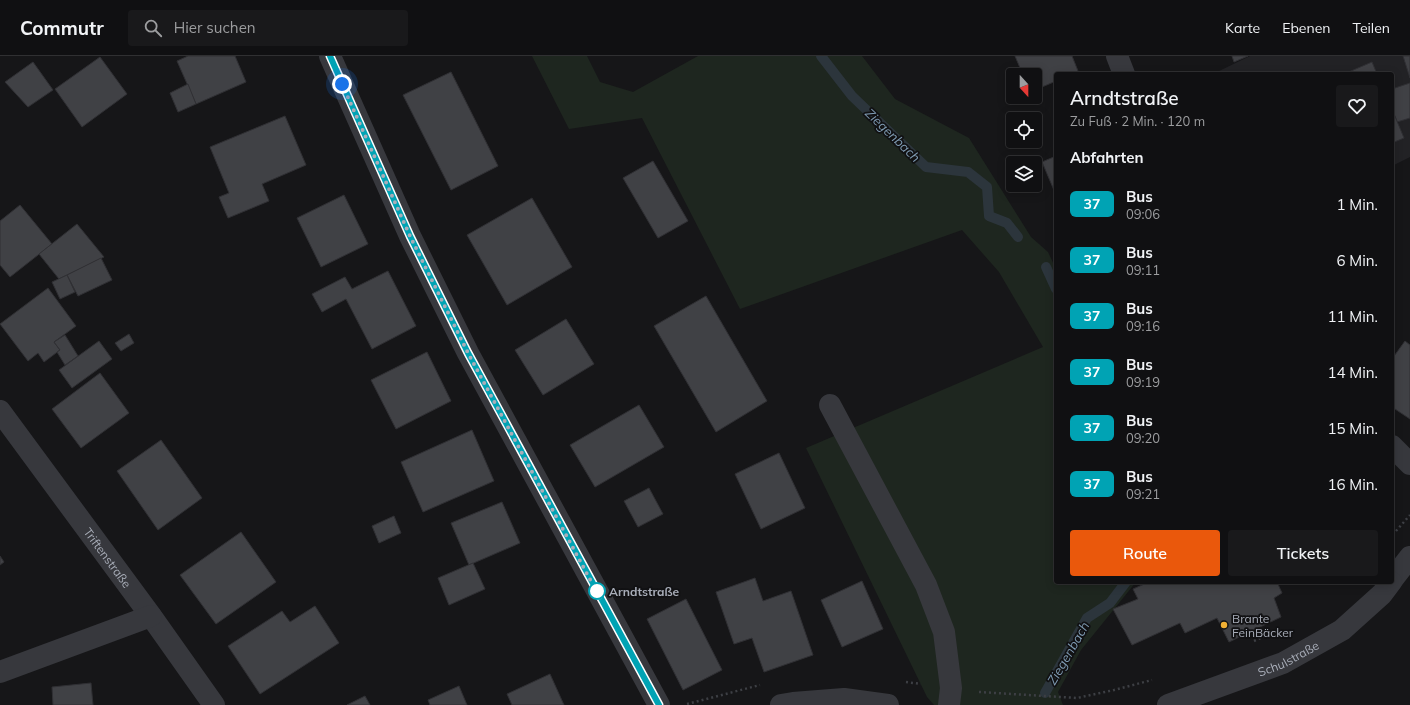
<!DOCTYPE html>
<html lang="de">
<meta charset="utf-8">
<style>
:root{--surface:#101012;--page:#19191b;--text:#f1f3f6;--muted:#9c9d9f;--line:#303032;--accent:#ea580c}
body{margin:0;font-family:Mulish,sans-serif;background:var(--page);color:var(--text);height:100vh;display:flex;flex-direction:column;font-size:15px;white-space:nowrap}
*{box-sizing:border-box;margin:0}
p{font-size:13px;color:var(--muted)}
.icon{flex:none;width:22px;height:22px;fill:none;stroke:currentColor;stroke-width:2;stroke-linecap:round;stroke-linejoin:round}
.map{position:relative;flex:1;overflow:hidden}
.details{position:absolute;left:1054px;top:16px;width:340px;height:512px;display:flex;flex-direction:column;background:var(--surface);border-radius:4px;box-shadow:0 2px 10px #0003,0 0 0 1px var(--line)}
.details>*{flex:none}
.badge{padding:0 8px;border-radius:6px;font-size:14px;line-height:26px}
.needle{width:26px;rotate:159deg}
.fabs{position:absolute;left:1006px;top:12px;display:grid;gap:8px}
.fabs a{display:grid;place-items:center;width:36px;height:36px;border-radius:4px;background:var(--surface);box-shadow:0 2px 10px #0003,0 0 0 1px var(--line);font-size:20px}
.you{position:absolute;width:20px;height:20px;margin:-10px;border:3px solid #fff;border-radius:50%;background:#1a73e8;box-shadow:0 0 0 6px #1a73e833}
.map>.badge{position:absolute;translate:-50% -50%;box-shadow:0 0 0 2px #fff}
h2{padding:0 16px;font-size:15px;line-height:36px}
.round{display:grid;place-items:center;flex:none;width:42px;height:42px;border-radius:4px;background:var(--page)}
.head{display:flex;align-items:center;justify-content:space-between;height:68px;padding:0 16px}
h1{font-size:19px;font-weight:600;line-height:30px}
.button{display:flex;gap:8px;margin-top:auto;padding:8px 16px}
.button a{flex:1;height:46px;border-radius:4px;background:var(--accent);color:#fff;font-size:16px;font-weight:600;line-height:46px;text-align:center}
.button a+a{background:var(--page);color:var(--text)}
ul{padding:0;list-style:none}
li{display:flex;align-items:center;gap:12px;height:56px;padding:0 16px}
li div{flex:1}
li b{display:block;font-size:15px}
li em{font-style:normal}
li .badge{min-width:44px;font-weight:700;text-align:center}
header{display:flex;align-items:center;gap:24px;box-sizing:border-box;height:56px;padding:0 20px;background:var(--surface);border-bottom:1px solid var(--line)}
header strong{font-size:19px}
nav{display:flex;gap:22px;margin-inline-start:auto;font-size:14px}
.search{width:280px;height:36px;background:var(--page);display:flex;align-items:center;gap:10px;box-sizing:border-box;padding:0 14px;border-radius:4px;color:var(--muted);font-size:15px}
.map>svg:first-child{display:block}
</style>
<header>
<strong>Commutr</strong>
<div class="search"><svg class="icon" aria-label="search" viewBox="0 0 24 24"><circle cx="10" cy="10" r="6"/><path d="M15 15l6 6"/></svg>Hier suchen</div>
<nav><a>Karte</a><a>Ebenen</a><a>Teilen</a></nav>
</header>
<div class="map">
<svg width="1410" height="649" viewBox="0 0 1410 649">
<rect width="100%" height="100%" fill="#161618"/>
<polygon fill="#222225" points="1250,0 1410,0 1410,101 1392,110 1392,18 1213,18"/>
<polygon fill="#1e261f" points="532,0 587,0 600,26 633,36 698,0 862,0 895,43 969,82 1031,181 1048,196 1056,213 1056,526 1136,526 1081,594 1058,636 1063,649 934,649 927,641 806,392 1043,291 999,216 962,174 740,253 642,62 569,73"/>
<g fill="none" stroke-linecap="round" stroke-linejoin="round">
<g stroke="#2c353c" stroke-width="10">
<polyline points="821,0 852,40 926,111 968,116 987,131 989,160 1007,167 1018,181"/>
<polyline points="1046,211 1056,233"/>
<polyline points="1045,637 1087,562 1110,547 1126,526"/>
</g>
</g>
<g fill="#404145" stroke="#303034">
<polygon points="188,0 235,0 246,26 196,48 177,5"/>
<polygon points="1015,0 1072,0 1078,15 1072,18 1056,18 1056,25 1035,34 1035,19 1023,19"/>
<polygon points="1232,0 1248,0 1234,6"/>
<polygon points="1403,0 1410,0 1410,22"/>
<polygon points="100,1 127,38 82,71 55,33"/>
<polygon points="33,6 53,34 28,51 5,26"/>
<polygon points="1372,6 1377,18 1344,18"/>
<polygon points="451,16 498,110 451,134 403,39"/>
<polygon points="1410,27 1410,62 1397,66 1392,53 1392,33"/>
<polygon points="188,28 196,48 178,56 170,37"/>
<polygon points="1392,53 1404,82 1392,87"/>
<polygon points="285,60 306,109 262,128 269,145 228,162 219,141 229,137 210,91"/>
<polygon points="1056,100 1056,139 1042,106"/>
<polygon points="653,105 688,165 658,182 623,122"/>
<polygon points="344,139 368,188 321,211 297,162"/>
<polygon points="532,142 572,211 507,249 467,179"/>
<polygon points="20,149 52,188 10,221 0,209 0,165"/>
<polygon points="77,168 104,201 59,223 39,198"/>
<polygon points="101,202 112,224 78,240 67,219"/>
<polygon points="388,215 416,270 372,293 346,243 322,256 312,238 345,221 352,233"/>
<polygon points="67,219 75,236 60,243 52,226"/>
<polygon points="48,232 76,270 54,286 60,294 44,306 38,297 28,305 0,268"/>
<polygon points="706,240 767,345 716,376 654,270"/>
<polygon points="566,263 594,308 543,339 515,294"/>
<polygon points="129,278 134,287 121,295 115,287"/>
<polygon points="65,279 78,300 65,309 57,296 60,294 54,286"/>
<polygon points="99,285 112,303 72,332 59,314"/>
<polygon points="1405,285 1410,289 1410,363 1392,351 1394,347 1392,346 1392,303"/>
<polygon points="427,296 451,345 396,373 371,324"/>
<polygon points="100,317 129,357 81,392 52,353"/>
<polygon points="639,349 664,391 595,431 570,389"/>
<polygon points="472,374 494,425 423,456 401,406"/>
<polygon points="161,384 202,442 158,474 117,415"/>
<polygon points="779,397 805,452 761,473 735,418"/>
<polygon points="649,432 663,458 638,471 624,445"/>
<polygon points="502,446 520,487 469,509 451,467"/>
<polygon points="394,460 401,477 379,487 372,470"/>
<polygon points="241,476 276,526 216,568 180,519"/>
<polygon points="0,500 4,506 0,509"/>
<polygon points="473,507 485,533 449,549 438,522"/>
<polygon points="755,522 763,545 791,535 813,599 764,616 752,582 734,588 716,536"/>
<polygon points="862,525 883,573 842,591 821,544"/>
<polygon points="1149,526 1277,526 1282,537 1274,542 1281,561 1229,586 1217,562 1185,577 1180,567 1132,589 1113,553 1138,543 1133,533"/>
<polygon points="686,543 722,614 683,634 647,563"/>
<polygon points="315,550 339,587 260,638 228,590 282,555 290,566"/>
<polygon points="550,618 564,649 512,649 507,638"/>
<polygon points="91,627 93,649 53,649 52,631"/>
<polygon points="459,630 467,649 430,649 428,644"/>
<polygon points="365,640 370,649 347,649"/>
</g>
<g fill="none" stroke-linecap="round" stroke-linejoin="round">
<g stroke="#3d3f44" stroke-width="2.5" stroke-dasharray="2 3" stroke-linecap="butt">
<polyline points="1396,475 1410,459"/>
<polyline points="1254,585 1278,574"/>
<polyline points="906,626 921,628"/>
<polyline points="979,636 1077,642 1114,634 1152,624"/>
<polyline points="687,648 760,629"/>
</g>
<g stroke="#37383d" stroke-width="22">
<polyline points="330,0 410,180 468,297 659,649"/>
<polyline points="1117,0 1124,18"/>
<polyline points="830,349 926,529 944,576 951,632 949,649"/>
<path id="s1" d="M 0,355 L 151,560 L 214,649"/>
<polyline points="1392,390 1410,408"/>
<polyline points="1392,524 1410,501"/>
<polyline points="0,616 151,560"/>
<polyline points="781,649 793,647 844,643 888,649"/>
<path id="s2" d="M 1168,649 L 1283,607 L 1342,574 L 1382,538 L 1391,526"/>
</g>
</g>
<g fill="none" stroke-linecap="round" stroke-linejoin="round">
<defs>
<polyline id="line" points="330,0 410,180 468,297 659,649"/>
</defs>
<use href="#line" stroke="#fff" stroke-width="9"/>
<use href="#line" stroke="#00a3b4" stroke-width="6"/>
<polyline stroke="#a8adb8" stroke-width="4" stroke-dasharray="0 7.2" points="342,28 410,180 468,297 600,542 597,535"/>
</g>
<circle fill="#fff" stroke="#00a3b4" stroke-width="2" cx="597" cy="535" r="8"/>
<circle fill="#f2b134" stroke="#111113" stroke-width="1.5" cx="1224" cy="569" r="4"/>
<g text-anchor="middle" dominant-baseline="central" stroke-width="3.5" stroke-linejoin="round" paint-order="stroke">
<g font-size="12" fill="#a8adb8" stroke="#111113">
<text stroke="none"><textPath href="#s1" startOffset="182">Triftenstraße</textPath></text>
<text stroke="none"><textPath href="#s2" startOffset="129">Schulstraße</textPath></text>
</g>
<g font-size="12" font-weight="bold" fill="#a8adb8" stroke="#111113" text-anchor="start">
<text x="609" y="535">Arndtstraße</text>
</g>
<g font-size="12" fill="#a8adb8" stroke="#111113" text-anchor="start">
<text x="1232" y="562">Brante<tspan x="1232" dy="14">FeinBäcker</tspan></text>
</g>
<g font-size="13" font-style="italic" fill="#7f9bb3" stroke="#111113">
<text transform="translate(893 79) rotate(44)">Ziegenbach</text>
<text transform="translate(1068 597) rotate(-60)">Ziegenbach</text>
</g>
</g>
</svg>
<div class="fabs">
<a><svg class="needle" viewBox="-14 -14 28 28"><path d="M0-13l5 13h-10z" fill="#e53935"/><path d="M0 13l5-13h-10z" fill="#9c9d9f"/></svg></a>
<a><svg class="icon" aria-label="locate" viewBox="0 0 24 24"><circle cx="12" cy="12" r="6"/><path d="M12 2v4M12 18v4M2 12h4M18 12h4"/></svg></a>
<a><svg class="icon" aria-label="layers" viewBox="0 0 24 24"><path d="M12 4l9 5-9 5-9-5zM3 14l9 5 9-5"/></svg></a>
</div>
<div class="you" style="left:342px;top:28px"></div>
<section class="details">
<div class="head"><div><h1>Arndtstraße</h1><p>Zu Fuß · 2 Min. · 120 m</p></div><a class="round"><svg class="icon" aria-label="heart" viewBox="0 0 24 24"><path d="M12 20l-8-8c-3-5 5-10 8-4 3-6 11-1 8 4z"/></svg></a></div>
<h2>Abfahrten</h2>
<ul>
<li><span class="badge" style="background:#00a3b4;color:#fff">37</span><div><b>Bus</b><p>09:06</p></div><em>1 Min.</em></li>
<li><span class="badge" style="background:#00a3b4;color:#fff">37</span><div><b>Bus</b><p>09:11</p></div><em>6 Min.</em></li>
<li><span class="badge" style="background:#00a3b4;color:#fff">37</span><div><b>Bus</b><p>09:16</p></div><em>11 Min.</em></li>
<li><span class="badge" style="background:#00a3b4;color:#fff">37</span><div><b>Bus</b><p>09:19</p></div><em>14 Min.</em></li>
<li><span class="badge" style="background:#00a3b4;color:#fff">37</span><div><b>Bus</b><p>09:20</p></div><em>15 Min.</em></li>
<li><span class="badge" style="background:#00a3b4;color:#fff">37</span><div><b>Bus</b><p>09:21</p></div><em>16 Min.</em></li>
</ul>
<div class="button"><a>Route</a><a>Tickets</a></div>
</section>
</div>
